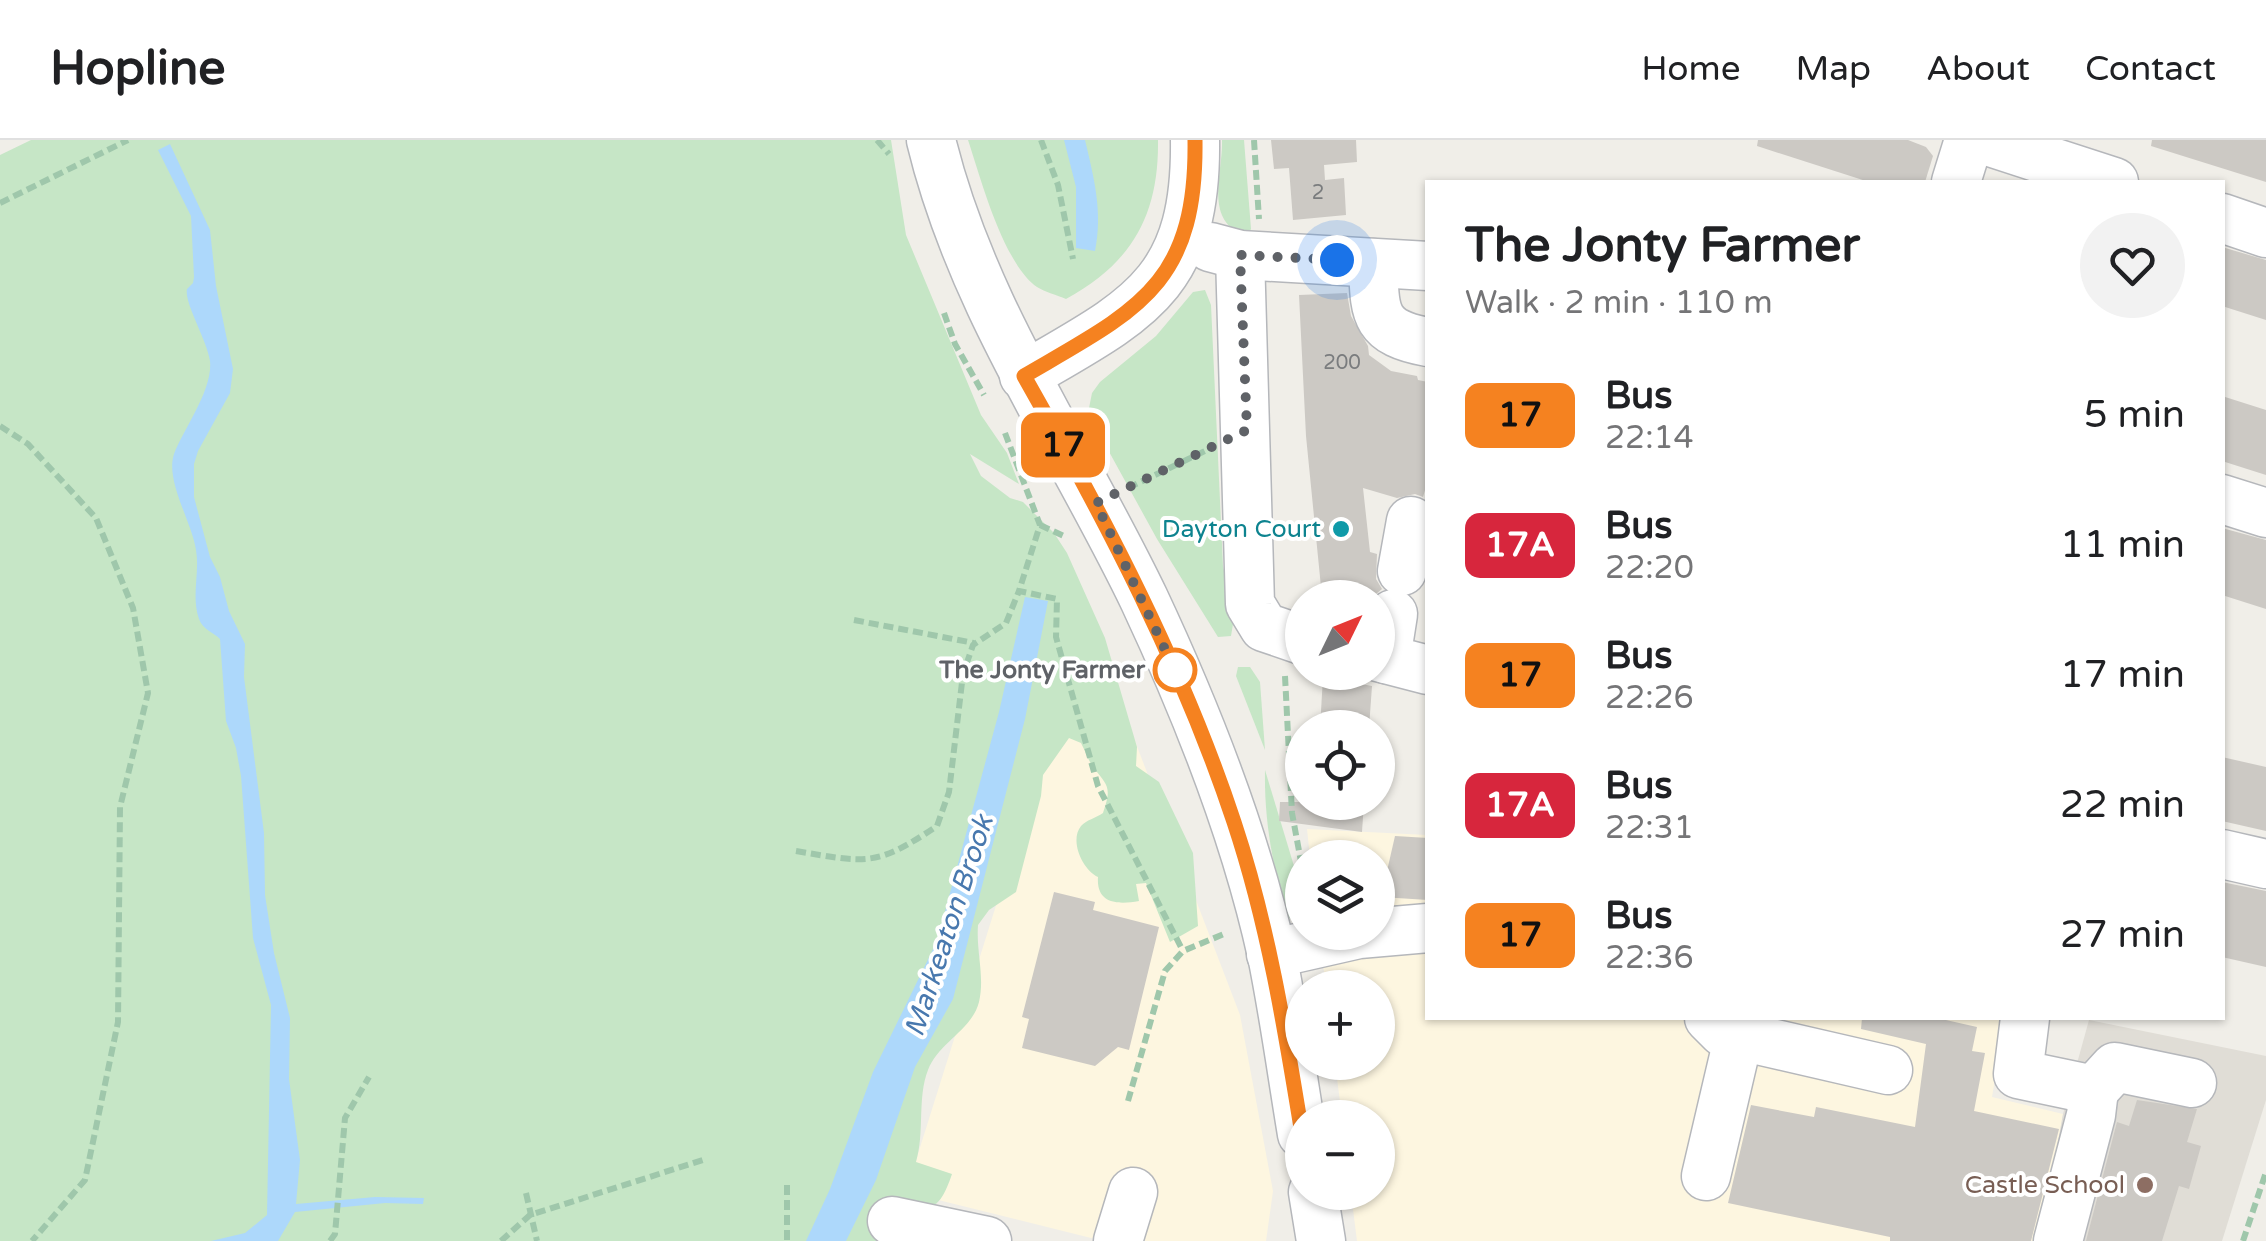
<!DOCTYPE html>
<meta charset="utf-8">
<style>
:root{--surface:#fff;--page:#f2f2f2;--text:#202124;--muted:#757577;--line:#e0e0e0}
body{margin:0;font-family:"Varela Round",sans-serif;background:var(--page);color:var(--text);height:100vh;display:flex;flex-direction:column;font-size:38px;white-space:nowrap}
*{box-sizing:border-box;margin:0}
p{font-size:32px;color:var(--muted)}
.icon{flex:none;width:55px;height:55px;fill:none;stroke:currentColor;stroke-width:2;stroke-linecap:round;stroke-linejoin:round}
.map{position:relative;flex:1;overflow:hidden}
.details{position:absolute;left:1425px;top:40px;width:800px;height:840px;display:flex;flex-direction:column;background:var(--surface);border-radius:0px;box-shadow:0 2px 8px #0004}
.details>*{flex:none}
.badge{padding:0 20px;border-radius:15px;font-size:35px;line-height:65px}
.needle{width:65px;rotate:47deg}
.fabs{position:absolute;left:1285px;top:440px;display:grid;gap:20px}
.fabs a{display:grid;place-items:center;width:110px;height:110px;border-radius:50%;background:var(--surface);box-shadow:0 2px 8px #0004;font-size:50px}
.you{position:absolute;width:50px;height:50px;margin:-25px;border:8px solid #fff;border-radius:50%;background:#1a73e8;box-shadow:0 0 0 15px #1a73e833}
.map>.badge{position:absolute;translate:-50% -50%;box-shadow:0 0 0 5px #fff}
.round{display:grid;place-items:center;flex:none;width:105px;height:105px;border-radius:52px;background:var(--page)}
.headline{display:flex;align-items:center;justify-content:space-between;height:170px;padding:0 40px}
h1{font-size:48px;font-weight:700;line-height:75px}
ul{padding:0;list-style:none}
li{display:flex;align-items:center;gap:30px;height:130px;padding:0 40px}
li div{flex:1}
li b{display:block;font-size:38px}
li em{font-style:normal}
li .badge{min-width:110px;font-weight:700;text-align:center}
header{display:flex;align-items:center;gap:60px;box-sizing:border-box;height:140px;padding:0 50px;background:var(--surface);border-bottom:2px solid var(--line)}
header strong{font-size:48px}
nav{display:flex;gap:55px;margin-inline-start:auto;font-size:35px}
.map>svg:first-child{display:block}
</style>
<header>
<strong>Hopline</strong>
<nav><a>Home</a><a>Map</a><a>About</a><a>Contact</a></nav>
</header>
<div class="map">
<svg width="2266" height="1101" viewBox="0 0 2266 1101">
<rect width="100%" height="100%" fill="#f0eee8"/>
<g fill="#fdf6e0">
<polygon points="1087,476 1240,875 1273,1051 1266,1101 1103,1101 906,1052"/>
<polygon points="1307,689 1427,695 1428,878 2005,878 1992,957 2063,974 2040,1101 1357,1101 1351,1053 1378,1052 1378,978 1342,977 1335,923 1378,922 1378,848 1326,847 1319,793 1378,792 1378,718 1310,717"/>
</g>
<polygon fill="#e0ddd6" points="2089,880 2266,916 2266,960 2222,1101 2040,1101 2063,974"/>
<g fill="#c6e6c6">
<path d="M 31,0 L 891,0 L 906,95 L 981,275 L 1007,313 L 1019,344 L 970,314 L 981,336 L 1010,358 L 1023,362 L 1054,393 L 1067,413 L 1105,498 L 1137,607 L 1136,626 L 1159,642 L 1193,713 L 1198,786 L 1170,802 L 1146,743 L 1136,744 L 1139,761 C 1118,765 1096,764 1098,737 C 1083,730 1069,701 1081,686 C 1086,680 1096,678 1103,673 C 1112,647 1108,646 1093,627 C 1088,620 1085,610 1081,603 L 1069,598 L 1043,635 L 1041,656 L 1016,752 L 989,770 L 978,785 C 976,812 985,836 979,862 C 972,890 938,903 928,930 C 917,958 925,992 916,1022 L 952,1034 C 938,1075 930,1069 890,1070 L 880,1101 L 0,1101 L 0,15 Z"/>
<path d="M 968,0 L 1158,0 C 1159,75 1132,123 1066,159 C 1057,155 1045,152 1037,147 C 1003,123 981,39 968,0 Z"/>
<path d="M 1222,0 L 1244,0 L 1251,89 L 1247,96 C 1203,82 1223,35 1222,0 Z"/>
<polygon points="1205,150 1211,165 1223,426 1234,478 1231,496 1218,497 1157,399 1096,288 1089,268 1092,253 1100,242 1156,196 1193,152"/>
<polygon points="1238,527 1250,527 1260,542 1265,610 1236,536"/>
<path d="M 1265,630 L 1297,736 L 1300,782 L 1287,777 C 1273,728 1264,681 1265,630 Z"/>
</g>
<g fill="#add8fb">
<path d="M 1064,0 L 1085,0 C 1094,38 1103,72 1095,111 L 1076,108 L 1076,47 Z"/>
<path d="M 170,4 L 210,90 L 216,146 L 233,229 L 230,253 L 198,311 L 194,324 L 194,357 L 210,417 L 220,437 L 229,471 L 245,504 L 244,537 L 264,693 L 265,755 L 274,813 L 290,878 L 289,939 L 300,1020 L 296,1064 L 375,1057 L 424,1058 L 423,1064 L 385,1063 L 295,1072 L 278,1101 L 211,1101 L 245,1093 L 267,1075 L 271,865 L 253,798 L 241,636 L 236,608 L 226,581 L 220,499 C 213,492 203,490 199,479 C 191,456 200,433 196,410 C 192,382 165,341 174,314 C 184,288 213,250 210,221 C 207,200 184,163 187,149 L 193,143 L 194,137 L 191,76 L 158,10 Z"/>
<polygon points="1025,457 1048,461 1025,579 953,859 915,927 876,1040 846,1101 806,1101 830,1049 873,932 937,801 999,572"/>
</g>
<g fill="#ccc9c4">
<polygon points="1271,0 1356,0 1357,22 1324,25 1325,40 1344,38 1346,75 1293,80 1289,28 1274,29"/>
<polygon points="1758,0 1908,0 1926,7 1933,16 1925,42 1869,42 1757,6"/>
<polygon points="2152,0 2266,0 2266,42 2151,6"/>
<polygon points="2222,107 2266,120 2266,180 2222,166"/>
<polygon points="1347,153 1351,176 1368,206 1369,215 1391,231 1417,236 1418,240 1428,242 1428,340 1423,357 1415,354 1397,358 1363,348 1370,412 1377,414 1376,439 1382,449 1371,458 1330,458 1321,447 1306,296 1299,155"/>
<polygon points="2222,256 2266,270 2266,335 2222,321"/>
<polygon points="2222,388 2266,400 2266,469 2222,455"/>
<polygon points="1323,537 1372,546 1369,588 1320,588"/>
<polygon points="2222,617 2266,627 2266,691 2222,681"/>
<polygon points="1280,662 1364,662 1362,692 1279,681"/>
<polygon points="1395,696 1428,698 1428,760 1381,757"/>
<polygon points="2222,742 2266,751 2266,827 2222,817"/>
<polygon points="1054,752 1095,762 1093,770 1159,787 1129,910 1118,907 1095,926 1022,908 1029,879 1022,877"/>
<polygon points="1862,878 1937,878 1977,887 1972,911 1985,913 1974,971 2059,989 2031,1101 1890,1101 1890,1097 1728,1063 1751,965 1814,977 1816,967 1915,987 1926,904 1861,889"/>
<polygon points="2137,960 2197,969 2187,1002 2201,1006 2189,1049 2179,1046 2162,1101 2086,1101 2117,982 2129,986"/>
</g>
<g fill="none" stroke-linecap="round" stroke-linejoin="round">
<defs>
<g id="minor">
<path d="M 931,0 C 971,166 1071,307 1144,459 C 1197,572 1245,692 1272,815 C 1284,874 1292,934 1302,994"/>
<polyline points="1984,0 2114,42"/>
<polyline points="1956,42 1969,0"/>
<polyline points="2222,78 2266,93"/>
<polyline points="1210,107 1240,115 1428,126"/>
<polyline points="1240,115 1250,464 1264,487 1302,500"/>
<path d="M 1373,123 C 1375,172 1372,192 1428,202"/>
<path d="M 1024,236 C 1137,170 1197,146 1195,0"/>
<polyline points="2222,359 2266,373"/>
<polyline points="1402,431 1411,381"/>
<polyline points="1378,517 1428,530"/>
<polyline points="1386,519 1393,474"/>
<polyline points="2222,714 2266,724"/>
<polyline points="1271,814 1359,794 1428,788"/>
<polyline points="1709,878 1723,892 1888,930"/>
<polyline points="2025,878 2018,934 2094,950 2091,975 2058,1101"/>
<polyline points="2094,950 2115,927 2192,943"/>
<polyline points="1706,1036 1739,895"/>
<polyline points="1313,1052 1321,1101"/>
<polyline points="892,1081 987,1101"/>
<polyline points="1118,1101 1133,1052"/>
</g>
</defs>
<use href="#minor" stroke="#b5b7bb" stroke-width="51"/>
<g stroke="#9fc7ab" stroke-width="6" stroke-dasharray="10 5" stroke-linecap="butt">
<polyline points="877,0 889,14"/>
<polyline points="1041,0 1058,45 1073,119"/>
<polyline points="1254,0 1259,79"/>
<polyline points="0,63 128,0"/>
<polyline points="944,173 955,204 984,255"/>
<polyline points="0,286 28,304 96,378 133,468 148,553 120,667 118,882 85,1040 32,1101"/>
<polyline points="1005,293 1040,385 1019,451 1057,459 1056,497 1098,646 1183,811"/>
<polyline points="1128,348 1207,310"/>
<polyline points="1040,385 1066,397"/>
<polyline points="854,480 974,503"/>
<polyline points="1285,536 1292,673 1302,727"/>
<path d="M 796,711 C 867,723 876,727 937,686 L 949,652 L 963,534 L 973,505 L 1006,483 L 1019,451"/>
<polyline points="1128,961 1165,831 1183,811 1224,794"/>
<polyline points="787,1045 787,1101"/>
<polyline points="526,1053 537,1101"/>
<polyline points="330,1101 335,1094 345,978 369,937"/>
<polyline points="501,1101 530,1075 706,1019"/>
<polyline points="2243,1101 2266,1032"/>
</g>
<use href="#minor" stroke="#fff" stroke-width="48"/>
</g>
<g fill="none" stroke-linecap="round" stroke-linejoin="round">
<defs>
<path id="line" d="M 1195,0 C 1197,146 1137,170 1024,236 C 1105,379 1182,525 1234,682 C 1268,784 1285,889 1302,994"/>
</defs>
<use href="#line" stroke="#fff" stroke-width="22"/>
<use href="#line" stroke="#f58220" stroke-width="15"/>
<polyline stroke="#5f6267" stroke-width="10" stroke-dasharray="0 18" points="1175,530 1177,535 1096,363 1247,290 1240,115 1337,120"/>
</g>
<circle fill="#0f9aa8" stroke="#fff" stroke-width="4" cx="1341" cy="389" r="10"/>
<circle fill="#fff" stroke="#f58220" stroke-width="5" cx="1175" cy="530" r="20"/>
<circle fill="#8d6e63" stroke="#fff" stroke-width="4" cx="2145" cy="1045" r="10"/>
<g text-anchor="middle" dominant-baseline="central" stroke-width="8" stroke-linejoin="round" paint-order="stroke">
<g font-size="20" fill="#7a7c7e">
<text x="1318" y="53">2</text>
<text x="1342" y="223">200</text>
</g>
<g font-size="25" fill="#0d838f" stroke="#fff" text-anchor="end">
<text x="1321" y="389">Dayton Court</text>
</g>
<g font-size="25" font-weight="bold" fill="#5f6267" stroke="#fff" text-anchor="end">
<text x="1145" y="530">The Jonty Farmer</text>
</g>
<g font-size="25" fill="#785e54" stroke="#fff" text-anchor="end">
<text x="2125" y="1045">Castle School</text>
</g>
<g font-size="28" font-style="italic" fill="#4878ae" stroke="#fff">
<text transform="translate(949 786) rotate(-72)">Markeaton Brook</text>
</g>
</g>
</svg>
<div class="fabs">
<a><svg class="needle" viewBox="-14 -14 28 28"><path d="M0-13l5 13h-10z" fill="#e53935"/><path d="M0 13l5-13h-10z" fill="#757577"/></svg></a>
<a><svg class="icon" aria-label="locate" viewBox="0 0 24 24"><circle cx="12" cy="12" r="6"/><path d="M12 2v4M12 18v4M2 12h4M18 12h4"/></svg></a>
<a><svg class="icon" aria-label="layers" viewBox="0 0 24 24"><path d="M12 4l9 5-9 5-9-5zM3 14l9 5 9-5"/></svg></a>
<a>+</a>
<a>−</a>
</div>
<div class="you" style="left:1337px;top:120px"></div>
<b class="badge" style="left:1063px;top:305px;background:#f58220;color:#111">17</b>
<section class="details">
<div class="headline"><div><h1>The Jonty Farmer</h1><p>Walk · 2 min · 110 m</p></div><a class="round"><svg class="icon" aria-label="heart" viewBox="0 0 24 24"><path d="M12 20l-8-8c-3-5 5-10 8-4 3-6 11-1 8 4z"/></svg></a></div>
<ul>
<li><span class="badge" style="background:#f58220;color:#111">17</span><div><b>Bus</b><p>22:14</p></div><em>5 min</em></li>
<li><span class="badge" style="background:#d7263d;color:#fff">17A</span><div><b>Bus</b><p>22:20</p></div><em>11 min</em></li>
<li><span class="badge" style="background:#f58220;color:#111">17</span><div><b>Bus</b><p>22:26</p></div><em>17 min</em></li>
<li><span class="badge" style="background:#d7263d;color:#fff">17A</span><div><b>Bus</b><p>22:31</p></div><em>22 min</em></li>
<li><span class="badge" style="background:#f58220;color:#111">17</span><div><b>Bus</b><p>22:36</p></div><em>27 min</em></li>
</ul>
</section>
</div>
